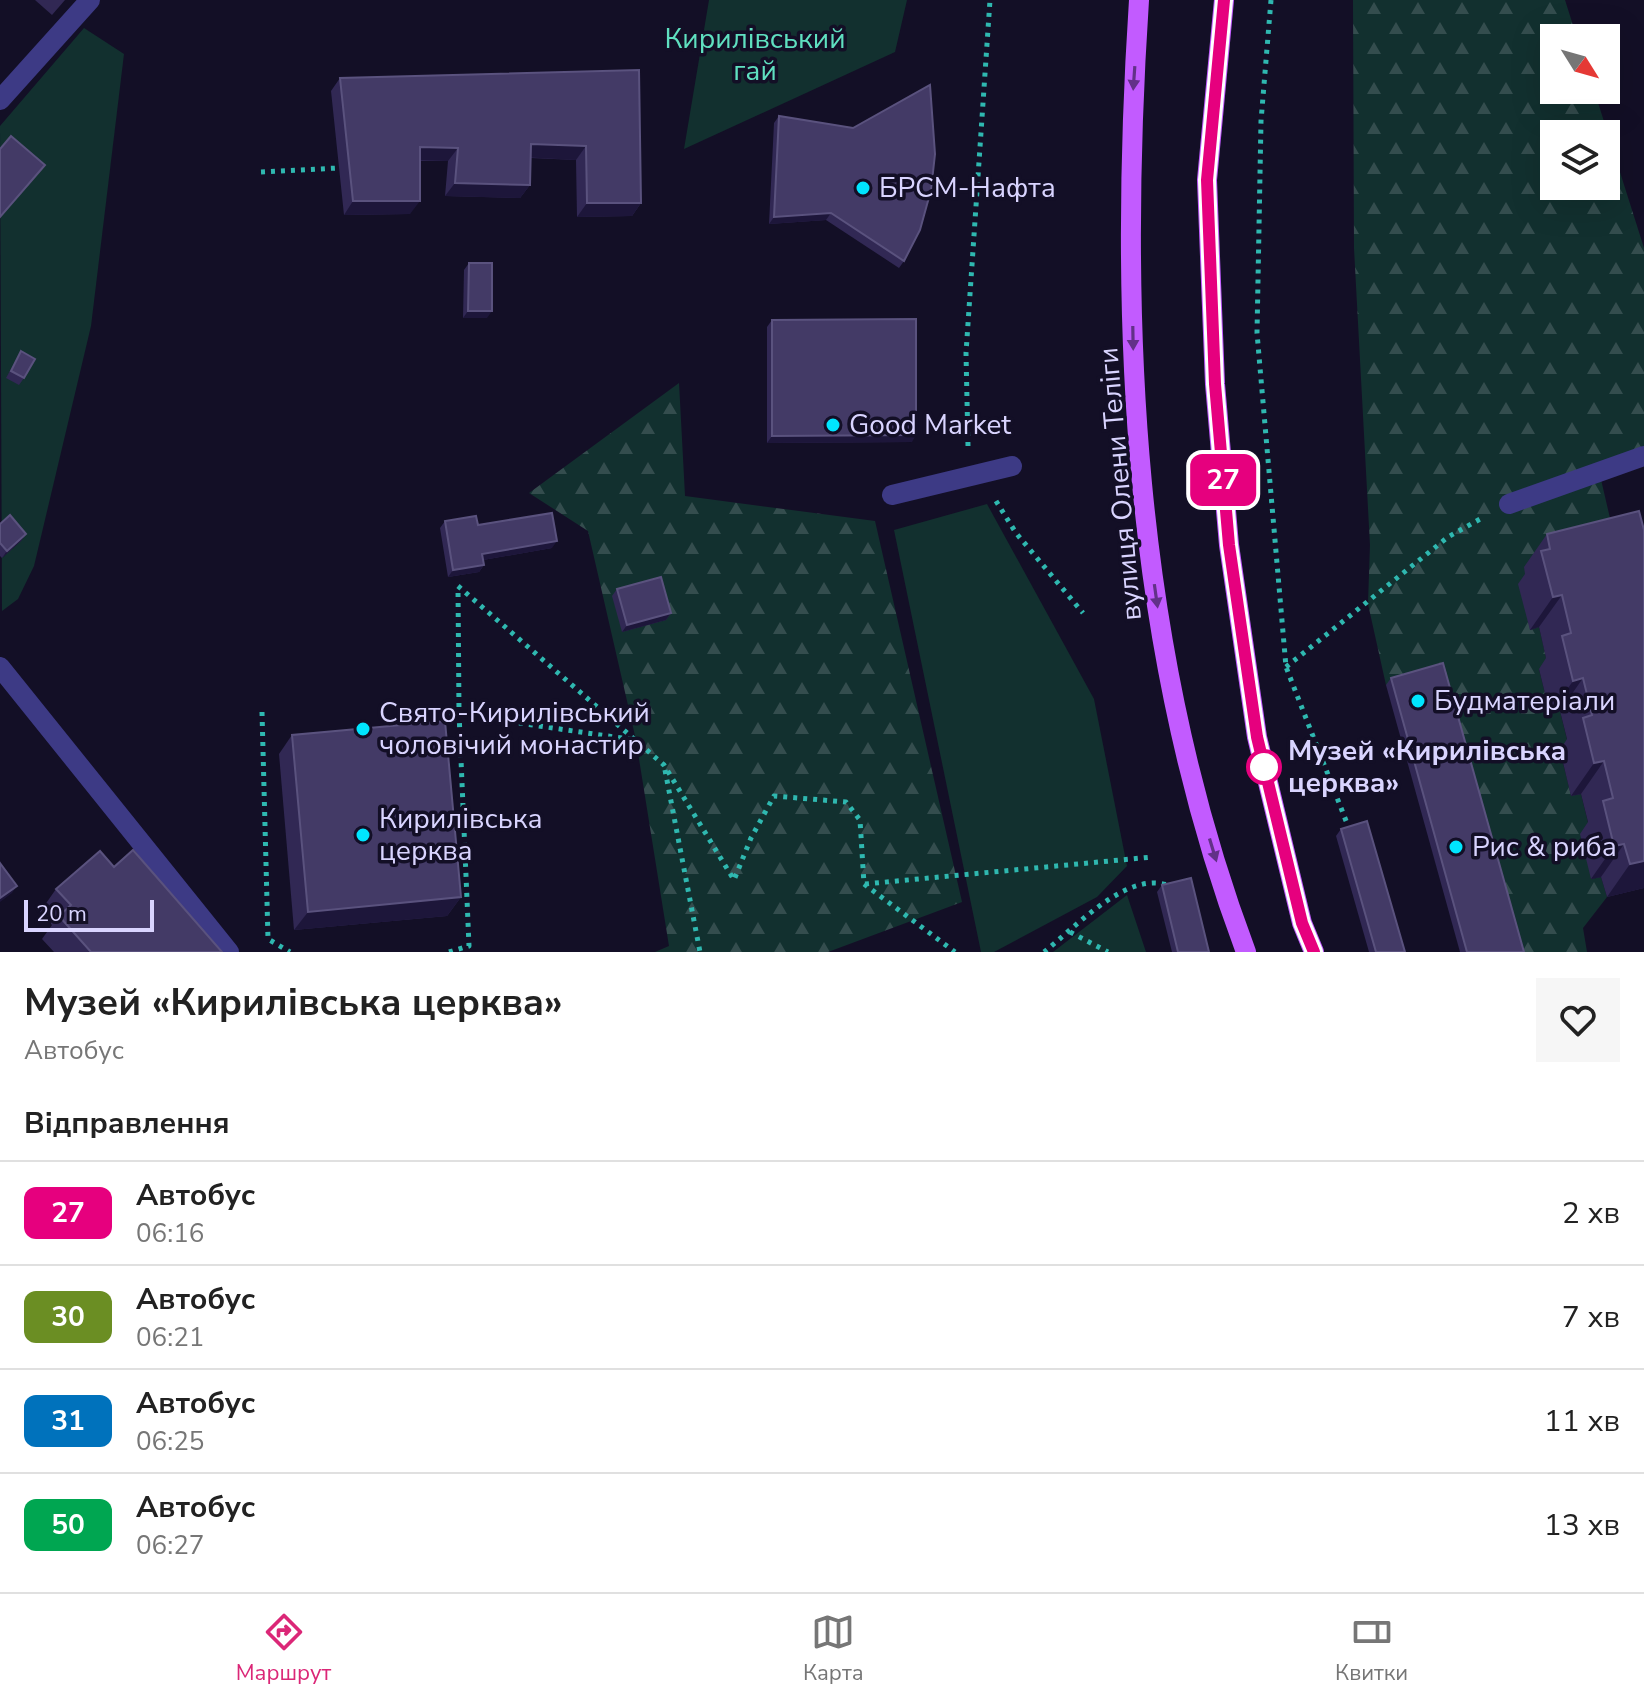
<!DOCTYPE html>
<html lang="uk">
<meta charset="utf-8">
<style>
:root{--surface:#fff;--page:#f6f6f6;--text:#222;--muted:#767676;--line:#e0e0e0;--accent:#db2777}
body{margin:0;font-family:"Nunito Sans",sans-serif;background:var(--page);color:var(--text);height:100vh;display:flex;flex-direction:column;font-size:30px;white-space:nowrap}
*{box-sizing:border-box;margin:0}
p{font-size:26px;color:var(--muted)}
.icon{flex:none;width:44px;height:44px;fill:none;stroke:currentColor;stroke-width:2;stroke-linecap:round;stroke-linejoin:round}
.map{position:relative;height:952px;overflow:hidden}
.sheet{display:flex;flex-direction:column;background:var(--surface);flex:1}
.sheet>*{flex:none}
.badge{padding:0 16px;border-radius:12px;font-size:28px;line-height:52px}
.needle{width:52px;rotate:127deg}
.fabs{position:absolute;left:1540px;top:24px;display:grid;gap:16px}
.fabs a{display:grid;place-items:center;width:80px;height:80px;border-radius:0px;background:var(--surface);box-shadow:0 8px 32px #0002;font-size:40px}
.scale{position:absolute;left:24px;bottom:20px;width:130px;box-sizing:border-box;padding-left:8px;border:4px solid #d9d4ff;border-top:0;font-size:22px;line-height:28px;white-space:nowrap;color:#d9d4ff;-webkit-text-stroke:6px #130f26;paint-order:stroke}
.map>.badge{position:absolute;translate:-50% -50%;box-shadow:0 0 0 4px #fff}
h2{padding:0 24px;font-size:30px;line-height:72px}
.round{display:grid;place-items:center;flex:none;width:84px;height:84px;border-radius:0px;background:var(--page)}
.summary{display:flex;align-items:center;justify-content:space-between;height:136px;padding:0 24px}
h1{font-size:38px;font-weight:700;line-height:60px}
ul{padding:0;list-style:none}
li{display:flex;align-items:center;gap:24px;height:104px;padding:0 24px;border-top:2px solid var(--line)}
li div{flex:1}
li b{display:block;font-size:30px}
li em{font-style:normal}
li .badge{min-width:88px;font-weight:700;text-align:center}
.menu{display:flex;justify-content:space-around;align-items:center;height:112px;border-top:2px solid var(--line);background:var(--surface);font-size:22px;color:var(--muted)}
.menu a{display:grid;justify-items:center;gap:4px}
.menu .active{color:var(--accent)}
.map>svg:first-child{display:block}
</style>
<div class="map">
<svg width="1644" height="952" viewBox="0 0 1644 952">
<defs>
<pattern id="forest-firs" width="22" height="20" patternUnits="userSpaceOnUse" patternTransform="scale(2)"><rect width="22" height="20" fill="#12302f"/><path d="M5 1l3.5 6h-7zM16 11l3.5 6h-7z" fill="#344d4e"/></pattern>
</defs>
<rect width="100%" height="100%" fill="#130f26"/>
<g fill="#12302f">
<polygon points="709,0 907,0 895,52 684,149"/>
<polygon points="84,28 124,54 91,326 34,566 18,599 2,611 0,126"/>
<polygon points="987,504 1094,699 1127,866 1097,897 994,952 981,952 894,530"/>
<polygon points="1127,895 1146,952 1053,952"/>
</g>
<g fill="url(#forest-firs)" fill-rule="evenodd">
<path d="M 1353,0 L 1565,0 L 1577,38 L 1554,38 L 1554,90 L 1594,90 L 1644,248 L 1644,456 L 1599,471 L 1616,544 L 1527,582 L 1530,630 L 1539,627 L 1548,666 L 1539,669 L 1549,710 L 1560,711 L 1569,748 L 1560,751 L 1571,795 L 1581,794 L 1590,831 L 1592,879 L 1601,877 L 1607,897 L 1583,928 L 1587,952 L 1517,952 L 1438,670 L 1386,685 L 1368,604 L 1370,545 L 1354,248 ZM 1554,134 L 1606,134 L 1606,186 L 1554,186 Z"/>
<polygon points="679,383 685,496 875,521 962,902 828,952 655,952 669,946 636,740 588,531 529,493"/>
</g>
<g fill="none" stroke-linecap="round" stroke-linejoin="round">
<g stroke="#2fb8b0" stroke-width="5" stroke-dasharray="4 6" stroke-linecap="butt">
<polyline points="1271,0 1261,121 1257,333 1286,667 1350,831"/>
<polyline points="261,172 338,168"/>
<polyline points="968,446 966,353 990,0"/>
<polyline points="996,501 1016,533 1083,613"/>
<polyline points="458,586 664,765 734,880 751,838 774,796 846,802 860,820 864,884 955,952"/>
<polyline points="1286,667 1448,537 1482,518"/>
<polyline points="430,710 635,740"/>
<polyline points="262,712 268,939 290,952"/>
<polyline points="665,770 700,952"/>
<polyline points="865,884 1152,857"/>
<polyline points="1070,932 1108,952"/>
<polyline points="449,952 469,946 459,713 458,587"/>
<path d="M 1044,952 C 1076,927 1128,869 1170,886"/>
</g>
<g stroke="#3d3a85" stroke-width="20">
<polyline points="0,100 90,0"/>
<polyline points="892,495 1012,466"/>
<polyline points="1509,504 1644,456"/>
<polyline points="0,667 229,952"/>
</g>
<g stroke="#c25bff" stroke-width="20">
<path d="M 1139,0 C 1118,319 1132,650 1246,952"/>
<polyline points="1224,0 1207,180 1215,384 1229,545 1257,737 1302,923 1314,952"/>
</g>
</g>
<g fill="#312854">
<polygon points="35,0 65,0 52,15"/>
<polygon points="639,70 641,203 632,216 577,217 576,160 531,158 530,185 520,198 445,196 448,161 420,161 410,214 344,215 331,91 340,78"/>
<polygon points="779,116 904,261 899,268 826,220 769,224 774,123"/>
<polygon points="469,263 487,318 463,318 464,270"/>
<polygon points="772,320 912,442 767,443 767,327"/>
<polygon points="21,351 24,378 19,385 6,378"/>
<polygon points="445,521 478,525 552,548 483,560 484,565 479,572 448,577 440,528"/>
<polygon points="0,524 26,534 21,541 2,558 0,556"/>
<polygon points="1547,534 1644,888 1607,897 1601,877 1591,879 1580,834 1588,822 1581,794 1571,796 1560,750 1567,739 1560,711 1550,714 1539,669 1546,658 1539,627 1530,630 1518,584 1525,574 1524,567"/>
<polygon points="617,589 671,613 666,620 622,632 612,596"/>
<polygon points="1391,678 1524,952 1460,952 1386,685"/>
<polygon points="292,735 461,897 447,916 294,930 279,754"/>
<polygon points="1341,829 1405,952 1369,952 1336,836"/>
<polygon points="114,867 222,952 54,952 42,939 52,925 40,912 56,889"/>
<polygon points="1162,885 1209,952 1172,952 1157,892"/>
</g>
<g fill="#1d163a">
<polygon points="531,144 586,146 576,160 522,157"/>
<polygon points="420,147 458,148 448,161 410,160"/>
<polygon points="455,183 530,185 520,198 445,196"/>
<polygon points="353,201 420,201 410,214 344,215"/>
<polygon points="587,203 641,203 632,216 577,217"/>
<polygon points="831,213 826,220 769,224 774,217"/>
<polygon points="468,311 492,311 487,318 463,318"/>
<polygon points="916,435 912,442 767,443 772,436"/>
<polygon points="26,534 21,541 2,558 7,551"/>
<polygon points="557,541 552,548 477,561 482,554"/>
<polygon points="484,565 479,572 448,577 453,570"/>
<polygon points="1562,595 1539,627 1530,630 1553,597"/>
<polygon points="671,613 666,620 622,632 627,625"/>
<polygon points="1583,678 1560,711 1550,714 1573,681"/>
<polygon points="1604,761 1581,794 1571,796 1594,763"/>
<polygon points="1624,844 1601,877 1591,879 1614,846"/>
<polygon points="1644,861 1644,888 1607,897 1630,864"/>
<polygon points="17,886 12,893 0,902 0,898"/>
<polygon points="461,897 447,916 294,930 308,912"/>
</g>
<g fill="#433a66" stroke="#5a527e" stroke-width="2">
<polygon points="639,70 641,203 587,203 586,146 531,144 530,185 455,183 458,148 420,147 420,201 353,201 340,78"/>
<polygon points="930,85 935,154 931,190 920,230 904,261 831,213 774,217 779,116 853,128"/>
<polygon points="11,136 45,165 0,217 0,149"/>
<polygon points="469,263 492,263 492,311 468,311"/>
<polygon points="916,319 916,435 772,436 772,320"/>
<polygon points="21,351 35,359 24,378 11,371"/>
<polygon points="1639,511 1644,530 1644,861 1630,864 1624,844 1614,846 1603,801 1613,798 1604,761 1594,763 1583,718 1592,715 1583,678 1573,681 1562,636 1571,633 1562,595 1553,597 1541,551 1550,549 1547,534"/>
<polygon points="552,513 557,541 482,554 484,565 453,570 445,521 476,516 478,525"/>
<polygon points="10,515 26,534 7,551 0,543 0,524"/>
<polygon points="661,577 671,613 627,625 617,589"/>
<polygon points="1443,663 1524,952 1467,952 1391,678"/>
<polygon points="445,721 461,897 308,912 292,735"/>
<polygon points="1367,821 1405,952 1376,952 1341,829"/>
<polygon points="133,850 222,952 91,952 59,916 71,905 56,889 100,851 114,867"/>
<polygon points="0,863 17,886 0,898"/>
<polygon points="1191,878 1209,952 1178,952 1162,885"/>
</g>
<defs><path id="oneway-solid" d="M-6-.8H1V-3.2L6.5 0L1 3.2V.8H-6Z" transform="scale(2)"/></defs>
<g fill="#623188">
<use href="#oneway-solid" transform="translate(1134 78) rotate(94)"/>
<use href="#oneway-solid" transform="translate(1133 338) rotate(89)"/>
<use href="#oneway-solid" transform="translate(1156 596) rotate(82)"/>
<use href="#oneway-solid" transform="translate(1213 850) rotate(73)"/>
</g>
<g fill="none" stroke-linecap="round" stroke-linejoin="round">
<defs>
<polyline id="line" points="1224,0 1207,180 1215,384 1229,545 1257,737 1302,923 1314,952"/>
</defs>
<use href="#line" stroke="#fff" stroke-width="18"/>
<use href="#line" stroke="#e6007e" stroke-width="12"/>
</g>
<g fill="#00e5ff" stroke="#130f26" stroke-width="3">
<circle cx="863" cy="188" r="8"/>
<circle cx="833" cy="425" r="8"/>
<circle cx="1418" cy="701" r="8"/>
<circle cx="363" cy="729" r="8"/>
<circle cx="363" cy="835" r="8"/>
<circle cx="1456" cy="847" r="8"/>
</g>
<circle fill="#fff" stroke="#e6007e" stroke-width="4" cx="1264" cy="767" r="16"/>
<g text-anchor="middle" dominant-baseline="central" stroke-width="7" stroke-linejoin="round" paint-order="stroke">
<g font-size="28" fill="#5fe0c0" stroke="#130f26">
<text x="755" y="39">Кирилівський<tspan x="755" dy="32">гай</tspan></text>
</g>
<g font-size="28" fill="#d9d4ff" stroke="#130f26" text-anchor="start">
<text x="879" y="188">БРСМ-Нафта</text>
<text x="849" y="425">Good Market</text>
<text x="1434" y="701">Будматеріали</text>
<text x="379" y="713">Свято-Кирилівський<tspan x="379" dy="32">чоловічий монастир</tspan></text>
<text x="379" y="819">Кирилівська<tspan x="379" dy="32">церква</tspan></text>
<text x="1472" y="847">Рис &amp; риба</text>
</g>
<g font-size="28" fill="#d9d4ff" stroke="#130f26">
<text transform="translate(1120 484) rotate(-95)">вулиця Олени Теліги</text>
</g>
<g font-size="28" font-weight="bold" fill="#d9d4ff" stroke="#130f26" text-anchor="start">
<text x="1288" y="751">Музей «Кирилівська<tspan x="1288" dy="32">церква»</tspan></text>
</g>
</g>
</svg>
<div class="fabs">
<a><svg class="needle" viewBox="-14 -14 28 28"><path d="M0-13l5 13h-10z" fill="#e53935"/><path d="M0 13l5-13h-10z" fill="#767676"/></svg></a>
<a><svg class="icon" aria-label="layers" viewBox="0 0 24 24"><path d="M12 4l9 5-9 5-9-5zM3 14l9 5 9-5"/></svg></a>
</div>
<div class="scale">20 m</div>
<b class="badge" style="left:1223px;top:480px;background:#e6007e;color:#fff">27</b>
</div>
<section class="sheet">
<div class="summary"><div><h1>Музей «Кирилівська церква»</h1><p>Автобус</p></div><a class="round"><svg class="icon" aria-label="heart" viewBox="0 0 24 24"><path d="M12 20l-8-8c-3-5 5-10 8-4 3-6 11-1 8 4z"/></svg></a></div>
<h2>Відправлення</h2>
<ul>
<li><span class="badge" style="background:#e6007e;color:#fff">27</span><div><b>Автобус</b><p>06:16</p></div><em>2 хв</em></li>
<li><span class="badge" style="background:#6b8e23;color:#fff">30</span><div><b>Автобус</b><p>06:21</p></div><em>7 хв</em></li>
<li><span class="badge" style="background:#0072bc;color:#fff">31</span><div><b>Автобус</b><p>06:25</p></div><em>11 хв</em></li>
<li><span class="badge" style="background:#00a651;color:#fff">50</span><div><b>Автобус</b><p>06:27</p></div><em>13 хв</em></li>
</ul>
</section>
<nav class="menu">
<a class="active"><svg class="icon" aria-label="directions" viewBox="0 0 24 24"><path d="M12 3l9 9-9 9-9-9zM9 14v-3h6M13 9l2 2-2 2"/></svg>Маршрут</a>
<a><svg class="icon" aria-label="map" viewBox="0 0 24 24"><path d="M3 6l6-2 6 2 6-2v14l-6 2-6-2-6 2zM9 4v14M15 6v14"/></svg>Карта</a>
<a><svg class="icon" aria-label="tickets" viewBox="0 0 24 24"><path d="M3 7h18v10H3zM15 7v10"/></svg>Квитки</a>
</nav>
